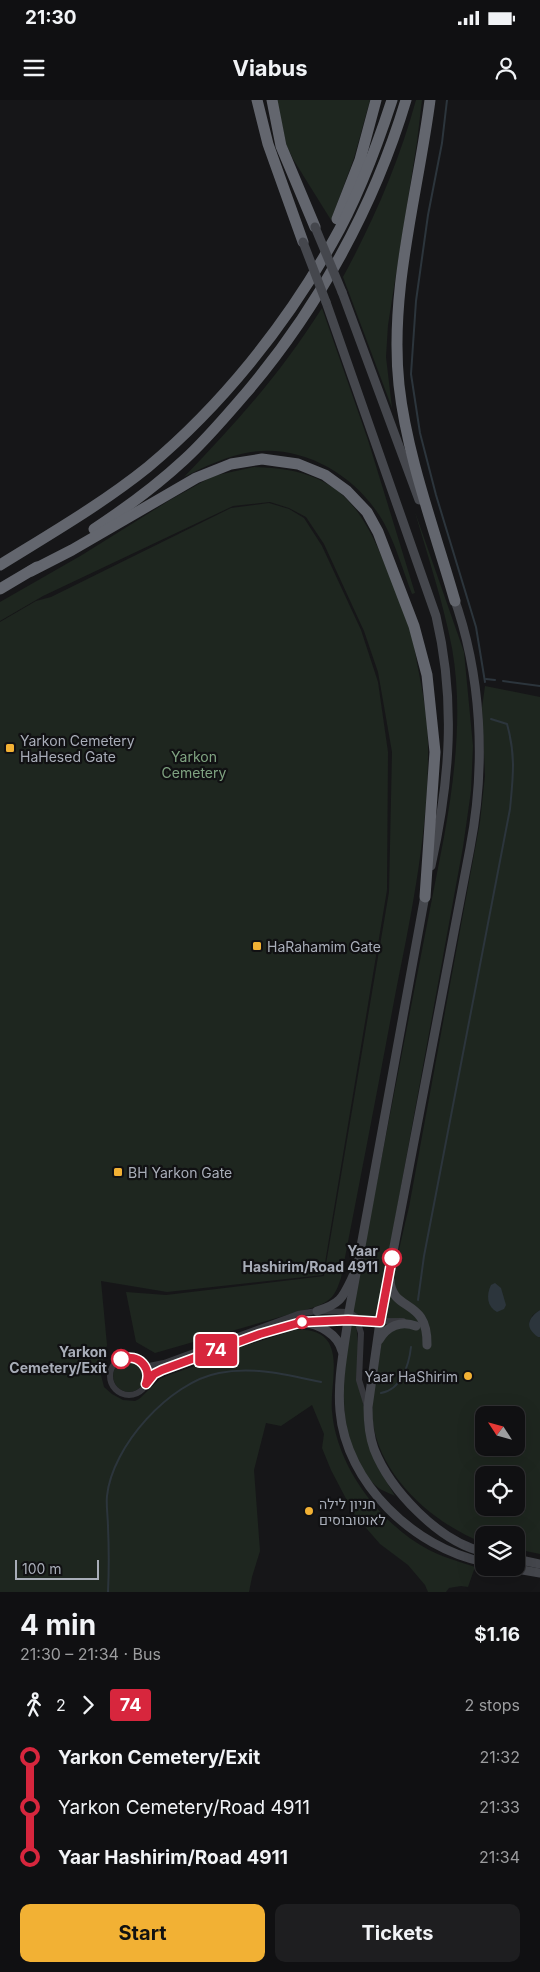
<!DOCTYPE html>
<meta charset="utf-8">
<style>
:root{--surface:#101012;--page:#1e1e20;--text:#f1f3f6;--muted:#9c9d9f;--line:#303032;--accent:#f2b134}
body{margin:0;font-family:Inter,Heebo,sans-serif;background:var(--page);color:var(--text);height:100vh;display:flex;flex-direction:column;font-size:19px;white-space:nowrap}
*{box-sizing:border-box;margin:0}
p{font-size:16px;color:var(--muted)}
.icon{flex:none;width:28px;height:28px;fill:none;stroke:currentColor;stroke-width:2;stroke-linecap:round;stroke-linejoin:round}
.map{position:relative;height:1492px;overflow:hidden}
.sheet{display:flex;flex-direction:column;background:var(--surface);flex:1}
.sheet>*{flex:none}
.badge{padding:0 10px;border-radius:4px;font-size:18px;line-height:32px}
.needle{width:32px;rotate:306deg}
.fabs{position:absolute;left:475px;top:1306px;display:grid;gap:10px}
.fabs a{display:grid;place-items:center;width:50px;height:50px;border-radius:10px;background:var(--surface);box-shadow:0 5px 20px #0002,0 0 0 1px var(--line);font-size:25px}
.scale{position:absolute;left:15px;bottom:12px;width:84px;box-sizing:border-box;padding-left:5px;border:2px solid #a8adb8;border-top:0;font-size:14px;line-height:18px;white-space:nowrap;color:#a8adb8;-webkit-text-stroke:4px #111113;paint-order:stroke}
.map>.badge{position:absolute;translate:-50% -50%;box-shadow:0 0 0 2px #fff}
.legs{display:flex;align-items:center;gap:8px;height:55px;padding:0 20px;font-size:16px}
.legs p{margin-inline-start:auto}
.summary{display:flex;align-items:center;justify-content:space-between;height:85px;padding:0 20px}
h1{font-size:28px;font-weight:700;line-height:38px}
.action{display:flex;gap:10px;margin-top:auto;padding:10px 20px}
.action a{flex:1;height:58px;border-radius:10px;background:var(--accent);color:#111;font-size:20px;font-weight:700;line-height:58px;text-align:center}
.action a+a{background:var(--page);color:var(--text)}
ul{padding:0 20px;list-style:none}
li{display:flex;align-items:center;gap:18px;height:50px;font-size:19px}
li i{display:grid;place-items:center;width:8px;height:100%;margin:0 6px;background:currentColor}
li i::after{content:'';width:12px;height:12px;margin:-6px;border:4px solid;border-radius:50%;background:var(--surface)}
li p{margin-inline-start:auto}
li:first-child i{background:linear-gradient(#0000 50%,currentColor 0)}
li:last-child i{background:linear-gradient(currentColor 50%,#0000 0)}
.status{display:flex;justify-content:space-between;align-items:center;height:35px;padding:0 25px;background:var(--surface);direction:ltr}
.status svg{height:14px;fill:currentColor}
header{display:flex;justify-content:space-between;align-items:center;height:65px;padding:0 20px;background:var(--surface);font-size:22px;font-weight:700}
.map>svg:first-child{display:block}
</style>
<div class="status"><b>21:30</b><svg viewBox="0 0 49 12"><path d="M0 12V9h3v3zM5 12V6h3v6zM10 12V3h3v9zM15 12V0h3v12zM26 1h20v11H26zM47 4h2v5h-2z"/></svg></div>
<header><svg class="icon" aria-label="menu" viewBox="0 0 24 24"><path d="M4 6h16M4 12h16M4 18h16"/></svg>Viabus<svg class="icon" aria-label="person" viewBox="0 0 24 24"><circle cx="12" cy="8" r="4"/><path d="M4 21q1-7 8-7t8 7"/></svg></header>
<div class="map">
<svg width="540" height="1492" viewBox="0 0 540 1492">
<rect width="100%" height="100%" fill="#161618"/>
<g fill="#1e261f" fill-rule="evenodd">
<polygon points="277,0 370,0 354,58 331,120 293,59 286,44"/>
<path d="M 416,0 L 422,0 L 417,42 L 388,225 L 386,257 L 392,308 L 343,177 C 374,120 399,62 416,0 Z"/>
<path d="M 322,208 L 368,340 L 415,493 L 412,494 C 403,471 396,445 384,423 C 358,377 305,344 251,352 C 227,356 206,366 184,377 C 237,322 281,273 322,208 Z"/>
<path d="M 254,367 C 338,369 361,403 390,477 C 396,493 403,510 409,527 C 413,539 415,551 417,563 C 422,589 428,617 428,644 C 429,731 411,816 394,901 C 377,993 359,1085 341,1178 C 335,1195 333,1200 315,1207 L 155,1253 L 136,1242 L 126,1192 L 166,1195 L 324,1176 L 389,792 L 392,652 L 378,572 L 364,531 L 324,444 L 306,417 L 289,408 L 270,402 L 233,406 L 43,496 L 0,521 L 0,502 L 82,455 L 170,400 L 213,376 Z"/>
<path d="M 269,403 L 289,409 L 304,418 L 322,446 L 361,530 L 378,582 L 388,652 L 387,790 L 323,1175 L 167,1192 L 101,1181 L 107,1245 L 100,1271 L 104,1287 L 112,1294 L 123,1300 L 135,1301 L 139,1299 L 160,1279 L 169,1275 L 203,1263 L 238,1248 L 295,1230 C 307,1229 322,1231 329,1243 C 339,1262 330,1290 332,1311 C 336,1366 380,1424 429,1450 C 443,1457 460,1462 475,1467 L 468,1487 L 461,1486 L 449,1488 L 446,1492 L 428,1492 L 425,1485 L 408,1465 L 380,1444 L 354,1414 L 331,1370 L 322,1348 L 324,1334 L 312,1305 L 281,1326 L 266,1323 L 254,1370 L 260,1451 L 252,1477 L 249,1492 L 0,1492 L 0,522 L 36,501 L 51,497 L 231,408 Z"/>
<path d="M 415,412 L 464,552 L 473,646 L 471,691 L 463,747 L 377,1218 L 360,1218 L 352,1210 L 444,737 C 455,676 463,610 452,548 C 443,502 428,457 415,412 Z"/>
<path d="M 485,586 L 540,597 L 540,1210 L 533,1215 L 529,1222 L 538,1237 L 540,1237 L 540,1454 L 516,1449 L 516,1435 L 484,1435 L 484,1443 C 434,1424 381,1378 373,1323 C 370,1299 376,1275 380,1252 C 388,1203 397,1155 409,1107 L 480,722 L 485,676 L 482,608 ZM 484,1315 L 516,1315 L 516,1348 L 484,1348 ZM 484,1375 L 516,1375 L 516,1408 L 484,1408 Z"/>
<path d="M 356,1222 L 363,1301 L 370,1349 L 377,1366 L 395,1396 C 389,1393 380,1390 375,1385 C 333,1342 344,1276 350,1223 Z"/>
<circle cx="129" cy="1276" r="16"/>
</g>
<g fill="#2c353c">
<path d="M 495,1183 L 501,1188 L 506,1205 L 504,1209 L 497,1212 C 487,1207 486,1195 491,1185 Z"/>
<path d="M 540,1210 L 540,1237 L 538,1237 C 524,1227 528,1218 540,1210 Z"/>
</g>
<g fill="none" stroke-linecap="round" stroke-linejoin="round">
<g stroke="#2c353c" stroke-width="2">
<polyline points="447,0 442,43 428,115 416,201 411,274 420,333 436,395 476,527 485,582"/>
<polyline points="486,579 495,580"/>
<polyline points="503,581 540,586"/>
<path d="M 418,1200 L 424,1156 L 510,709 C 513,677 516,656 507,624 L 491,619"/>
<path d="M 381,1293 C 401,1290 409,1265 411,1247"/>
<path d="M 108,1492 C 109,1470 109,1449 108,1427 C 108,1417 106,1406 107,1396 C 112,1346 170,1282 219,1273 C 254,1266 287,1275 321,1282"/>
</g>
<g stroke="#37383d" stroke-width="6">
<circle cx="129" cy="1276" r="19"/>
<polyline points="142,1262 149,1266 164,1263 298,1214 317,1211 349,1212 356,1217 361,1233 359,1280 367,1306"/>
<polyline points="146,1284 154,1273 162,1270 260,1234 302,1222 403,1221"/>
</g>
<g stroke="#45474d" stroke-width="9">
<polyline points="342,192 419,400"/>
<path d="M 326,202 L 436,516 C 456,601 450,681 431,766"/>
<path d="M 453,495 C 482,575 486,665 470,748 L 392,1157 L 380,1222 L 368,1307 C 368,1321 369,1335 374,1349 C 390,1390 439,1442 484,1452"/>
<path d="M 426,790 L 349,1212 C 345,1245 337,1278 340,1311 C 346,1383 414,1448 484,1462"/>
<path d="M 390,1180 C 392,1213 428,1197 427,1245"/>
<path d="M 317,1211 C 341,1204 343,1197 353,1176"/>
<path d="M 302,1222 C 319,1224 338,1234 342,1251"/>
<path d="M 379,1240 C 387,1226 401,1220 416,1226"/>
<polyline points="516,1459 540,1464"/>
<polyline points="511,1468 540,1473"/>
</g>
<g stroke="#63666e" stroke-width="11">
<polyline points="257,0 268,44 303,142"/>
<polyline points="272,0 281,46 315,127"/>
<path d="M 430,0 C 418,93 389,191 399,285 C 407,357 435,431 455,501"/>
<polyline points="337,119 360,60 376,0"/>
<path d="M 94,429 C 126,408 156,386 184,360 C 206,340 226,316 246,293 C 318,208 374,107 406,0"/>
<path d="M 0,465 C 50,434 102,404 148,367 C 222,305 285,226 332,143 C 358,98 376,49 392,0"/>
<polyline points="31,471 72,450 196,378 231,364 262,359 298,364 325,375 347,391 367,412 378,432 414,526 427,575 435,652 425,797"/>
<polyline points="0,489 37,467"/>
</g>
<g stroke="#45474d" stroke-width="9">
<polyline points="315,127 342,192"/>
<polyline points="303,142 326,202"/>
</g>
</g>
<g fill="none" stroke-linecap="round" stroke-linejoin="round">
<defs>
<path id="line-1" d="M 121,1259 C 139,1253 152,1268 146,1284 L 154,1274 L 162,1270 L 260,1234 L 302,1222 L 348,1220 L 380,1222 L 392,1158"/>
</defs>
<use href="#line-1" stroke="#fff" stroke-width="11"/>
<use href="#line-1" stroke="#d7263d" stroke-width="8"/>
</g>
<g fill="#f2b134" stroke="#111113" stroke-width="2">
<rect x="5" y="643" width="10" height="10" rx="2.5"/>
<rect x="252" y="841" width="10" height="10" rx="2.5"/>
<rect x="113" y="1067" width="10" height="10" rx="2.5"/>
<circle cx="468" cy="1276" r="5"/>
<circle cx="309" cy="1411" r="5"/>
</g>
<g fill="#fff" stroke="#d7263d" stroke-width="2.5">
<circle cx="392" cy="1158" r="9"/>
<circle cx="302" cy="1222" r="6"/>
<circle cx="121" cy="1259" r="9"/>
</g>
<g text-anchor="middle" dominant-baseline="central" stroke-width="4.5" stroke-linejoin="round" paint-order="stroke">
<g font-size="14" fill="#a8adb8" stroke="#111113" text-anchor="start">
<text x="20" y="640">Yarkon Cemetery<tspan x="20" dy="16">HaHesed Gate</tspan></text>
<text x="267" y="846">HaRahamim Gate</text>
<text x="128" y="1072">BH Yarkon Gate</text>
<text x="458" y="1276" text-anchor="end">Yaar HaShirim</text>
<text x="319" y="1403">חניון לילה<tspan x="319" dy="16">לאוטובוסים</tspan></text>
</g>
<g font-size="14" fill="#7fa381" stroke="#111113">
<text x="194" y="656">Yarkon<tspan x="194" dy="16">Cemetery</tspan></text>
</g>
<g font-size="14" font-weight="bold" fill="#a8adb8" stroke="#111113" text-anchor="end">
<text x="378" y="1150">Yaar<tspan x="378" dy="16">Hashirim/Road 4911</tspan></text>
<text x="107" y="1251">Yarkon<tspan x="107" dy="16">Cemetery/Exit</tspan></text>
</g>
</g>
</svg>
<div class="fabs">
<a><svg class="needle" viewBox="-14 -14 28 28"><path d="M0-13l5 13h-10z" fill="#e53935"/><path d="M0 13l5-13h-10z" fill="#9c9d9f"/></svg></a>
<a><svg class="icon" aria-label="locate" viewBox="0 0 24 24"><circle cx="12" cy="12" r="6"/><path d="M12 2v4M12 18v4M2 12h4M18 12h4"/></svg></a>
<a><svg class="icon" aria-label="layers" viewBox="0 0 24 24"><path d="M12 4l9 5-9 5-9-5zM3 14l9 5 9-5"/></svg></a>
</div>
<div class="scale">100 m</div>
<b class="badge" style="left:216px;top:1250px;background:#d7263d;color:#fff">74</b>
</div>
<section class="sheet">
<div class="summary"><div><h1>4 min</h1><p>21:30 – 21:34 · Bus</p></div><b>$1.16</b></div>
<div class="legs"><svg class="icon" aria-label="walk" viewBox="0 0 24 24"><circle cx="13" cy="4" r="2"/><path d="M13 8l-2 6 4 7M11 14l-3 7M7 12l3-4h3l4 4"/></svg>2<svg class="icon" aria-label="forward" viewBox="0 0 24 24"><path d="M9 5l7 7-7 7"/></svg><b class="badge" style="background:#d7263d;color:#fff">74</b><p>2 stops</p></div>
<ul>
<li><i style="color:#d7263d"></i><b>Yarkon Cemetery/Exit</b><p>21:32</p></li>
<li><i style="color:#d7263d"></i><span>Yarkon Cemetery/Road 4911</span><p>21:33</p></li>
<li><i style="color:#d7263d"></i><b>Yaar Hashirim/Road 4911</b><p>21:34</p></li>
</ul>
<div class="action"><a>Start</a><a>Tickets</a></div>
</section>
